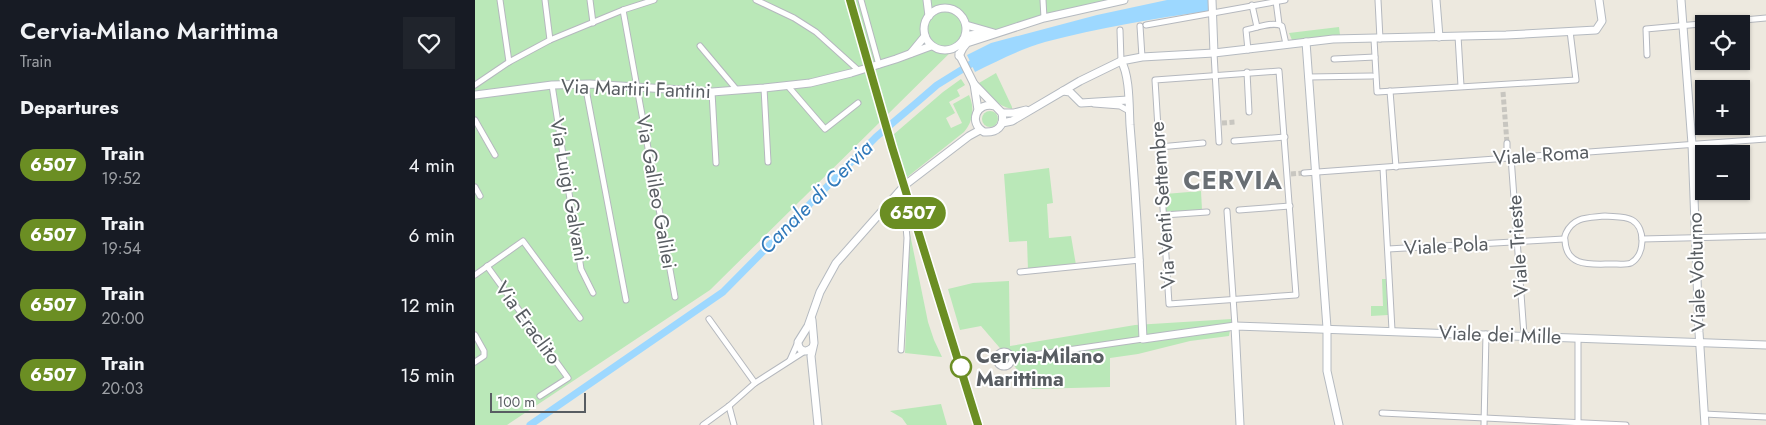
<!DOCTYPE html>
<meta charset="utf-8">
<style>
:root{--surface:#171b24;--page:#20242c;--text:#f1f3f6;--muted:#9ea1a6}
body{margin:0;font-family:Jost,sans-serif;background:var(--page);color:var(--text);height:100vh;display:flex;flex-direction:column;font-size:19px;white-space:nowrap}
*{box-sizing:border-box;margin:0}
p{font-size:16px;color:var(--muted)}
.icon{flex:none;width:28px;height:28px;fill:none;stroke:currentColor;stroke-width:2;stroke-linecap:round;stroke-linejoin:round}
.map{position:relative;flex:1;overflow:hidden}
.side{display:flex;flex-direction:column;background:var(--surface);width:475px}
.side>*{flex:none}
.badge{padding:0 10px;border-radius:16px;font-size:18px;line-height:32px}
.tools{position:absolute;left:1220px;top:15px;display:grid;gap:10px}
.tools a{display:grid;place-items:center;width:55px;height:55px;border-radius:0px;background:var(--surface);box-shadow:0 1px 4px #0004;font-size:25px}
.scale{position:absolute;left:15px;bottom:12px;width:96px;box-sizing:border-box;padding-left:5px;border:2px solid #585d62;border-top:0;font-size:14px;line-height:18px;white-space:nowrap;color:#585d62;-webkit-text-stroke:4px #fff;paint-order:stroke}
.map>.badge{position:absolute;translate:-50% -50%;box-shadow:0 0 0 2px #fff}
h2{padding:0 20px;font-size:19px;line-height:45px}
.round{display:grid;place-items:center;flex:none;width:52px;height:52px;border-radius:0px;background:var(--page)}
.headline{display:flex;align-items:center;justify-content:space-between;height:85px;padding:0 20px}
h1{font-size:24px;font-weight:600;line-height:38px}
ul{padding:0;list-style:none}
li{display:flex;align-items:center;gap:15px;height:70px;padding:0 20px}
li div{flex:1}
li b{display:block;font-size:19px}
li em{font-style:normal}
li .badge{min-width:55px;font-weight:700;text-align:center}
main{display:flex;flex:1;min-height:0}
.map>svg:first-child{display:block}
</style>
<main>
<section class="side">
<div class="headline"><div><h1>Cervia-Milano Marittima</h1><p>Train</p></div><a class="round"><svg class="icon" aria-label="heart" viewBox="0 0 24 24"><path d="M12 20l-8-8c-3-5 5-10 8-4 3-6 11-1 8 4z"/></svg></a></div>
<h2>Departures</h2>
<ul>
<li><span class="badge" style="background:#6b8e23;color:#fff">6507</span><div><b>Train</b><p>19:52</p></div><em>4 min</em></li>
<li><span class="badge" style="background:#6b8e23;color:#fff">6507</span><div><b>Train</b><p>19:54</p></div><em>6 min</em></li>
<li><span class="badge" style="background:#6b8e23;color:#fff">6507</span><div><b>Train</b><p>20:00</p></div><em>12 min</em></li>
<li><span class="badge" style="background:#6b8e23;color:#fff">6507</span><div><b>Train</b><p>20:03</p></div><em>15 min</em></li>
</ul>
</section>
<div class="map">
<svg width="1291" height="425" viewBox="0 0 1291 425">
<rect width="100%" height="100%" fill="#ede9df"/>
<g fill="#bae8b8">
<polygon points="0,0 638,0 489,39 235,290 32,425 0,425"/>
<polygon points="864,27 865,35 821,40 817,40 814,33"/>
<path d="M 521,73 L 537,107 L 537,109 C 522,106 514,95 505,85 L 504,83 Z"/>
<path d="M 486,79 L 490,85 L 482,90 L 485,96 L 474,102 L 480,113 L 471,118 L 476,128 L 487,123 L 478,104 L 494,95 C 500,108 498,122 489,132 L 431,178 L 418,135 L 468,92 Z"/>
<circle cx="515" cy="119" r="8"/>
<polygon points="574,168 578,203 572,204 574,238 596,236 601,265 553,270 552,241 534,242 529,174"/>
<polygon points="726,191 727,210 691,212 690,194"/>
<polygon points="435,234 453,322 459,340 467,357 430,353"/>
<polygon points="907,279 911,279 913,315 896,316 896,306 908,306"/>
<polygon points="534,281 535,346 660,325 757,319 754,336 715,341 663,354 635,358 635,387 557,389 534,359 530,363 527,362 526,357 530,354 506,326 485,330 473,289 498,283"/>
<polygon points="466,404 472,425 432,425 427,418 415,411"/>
</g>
<path fill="#9dd8ff" d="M 692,0 L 734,0 L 735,11 C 680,18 623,28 570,42 C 546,49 522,61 500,72 L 492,55 L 516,43 L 622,15 Z"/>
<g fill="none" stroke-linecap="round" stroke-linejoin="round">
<polyline stroke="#9dd8ff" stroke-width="7" points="55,425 248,292 401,137 440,104 462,85 504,59"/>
<g stroke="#c8c6c0" stroke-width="5" stroke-dasharray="5 2.5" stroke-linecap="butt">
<polyline points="1028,92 1032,143"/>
<polyline points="747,123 761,122"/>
<polyline points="816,174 829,173"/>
</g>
<defs>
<g id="street">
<polyline points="25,0 34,62"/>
<polyline points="70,0 75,40"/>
<polyline points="115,0 118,23"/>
<polyline points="281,0 319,18 341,32 382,69"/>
<polyline points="386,0 404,65"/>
<polyline points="568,0 569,18"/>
<polyline points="903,0 905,39"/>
<polyline points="801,1 804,24"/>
<polyline points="777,5 782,27"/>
<polyline points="148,10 200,297"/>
<polyline points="671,25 810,0"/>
<polyline points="665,26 667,57"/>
<polyline points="645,30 646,61"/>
<polyline points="983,36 986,86"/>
<polyline points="899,39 902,92 1101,80 1095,31"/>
<polyline points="225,46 262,90"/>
<path d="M 773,50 L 771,30 C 781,28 798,21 807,26 L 811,44"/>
<polyline points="739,53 744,142"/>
<polyline points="1172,55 1171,29 1291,18"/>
<polyline points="859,59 900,57"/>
<polygon points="804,71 821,295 694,304 680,80"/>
<polyline points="772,72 774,112"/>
<polyline points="833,77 897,76"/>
<polyline points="110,84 151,300"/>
<polyline points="0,85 34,62 75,40 148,10 179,0"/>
<polyline points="77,85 106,269 118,293"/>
<polyline points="312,85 350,129 383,103"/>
<polyline points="289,88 293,162"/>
<polyline points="915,91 921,167"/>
<polyline points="237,92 241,163"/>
<polyline points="619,104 645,106 654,111"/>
<polyline points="0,120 20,155"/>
<polyline points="759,141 810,137"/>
<polyline points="1032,143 1032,157"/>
<polyline points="684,147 728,143"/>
<polyline points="1036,157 1049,335"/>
<polyline points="908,168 917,330"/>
<polyline points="829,173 1291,139"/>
<polyline points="0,187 5,196"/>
<polyline points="423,192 430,216 432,238 426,350"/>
<polyline points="764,210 815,206"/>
<polyline points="752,211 760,326"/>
<polyline points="689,215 732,212"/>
<path d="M 1130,216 C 1138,217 1150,216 1157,220 C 1171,228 1170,255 1156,263 C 1151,265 1143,264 1137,264 C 1117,264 1091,268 1090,240 C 1089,237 1090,236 1091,233 C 1099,216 1114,218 1130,216 Z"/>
<polyline points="1167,239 1291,236"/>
<polyline points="913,249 1089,239"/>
<polyline points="12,266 93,378 65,396"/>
<polyline points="545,272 665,260"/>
<polyline points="0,275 48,241 105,318"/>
<polyline points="234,319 280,383"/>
<polyline points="0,335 9,351 9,356 0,362"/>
<circle cx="529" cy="359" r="8"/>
<polyline points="537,358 668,339"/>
<polyline points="315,360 323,342"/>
<polyline points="254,406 259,425"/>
<polyline points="907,413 1151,425"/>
<polyline points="1229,414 1291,417"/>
<polyline points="228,425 254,406 280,383 330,351"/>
<polyline points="1009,425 1011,334"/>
<polyline points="1103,425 1103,338"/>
</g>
<g id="secondary">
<polyline points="452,0 454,16"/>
<polyline points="737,0 739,53"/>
<polyline points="961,0 964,37"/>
<polyline points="1206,0 1217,144 1224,332 1230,425"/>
<circle cx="470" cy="29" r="21"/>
<polyline points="491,25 519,33"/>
<polyline points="489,39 495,35 510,33"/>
<polyline points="831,42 852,328 852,371 864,425"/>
<polyline points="436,53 450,36"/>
<path d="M 484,54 L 499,84 L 527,113 C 530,126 522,133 509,132 C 493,123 501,101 520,106"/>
<polyline points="484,56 488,48 492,43 569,18 649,0"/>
<path d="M 646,61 C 655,75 654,108 655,125 C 661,196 665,267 668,339 L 760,326 L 1291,345"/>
<polyline points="499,84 503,110"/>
<polyline points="588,91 595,92 606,103 653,100"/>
<polyline points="0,95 77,85 115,84 237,92 289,88 335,83 376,73 421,59 456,46"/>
<polyline points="527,113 539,113 551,110"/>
<polyline points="527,123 537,121 605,81 646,61 667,57 739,53 858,39 1031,35 1121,30 1127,21 1124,0"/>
<polyline points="337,320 339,343 336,356 343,425"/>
<polyline points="760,326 765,425"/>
<path d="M 337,348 C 330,354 323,350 323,342 L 333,326 L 345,292 L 361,263 L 430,185 L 494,136 L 505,130"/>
</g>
</defs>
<use href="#street" stroke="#b5b8be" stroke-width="7"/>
<use href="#secondary" stroke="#b5bac0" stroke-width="9"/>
<use href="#street" stroke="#fff" stroke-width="5"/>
<use href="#secondary" stroke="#fff" stroke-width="7"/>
<defs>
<polyline id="rail" points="375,0 417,147 503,425"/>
</defs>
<use href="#rail" stroke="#b3b4b5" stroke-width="4"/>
<use href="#rail" stroke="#fff" stroke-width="2" stroke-dasharray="5.5" stroke-linecap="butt"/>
</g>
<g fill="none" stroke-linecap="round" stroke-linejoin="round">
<defs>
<polyline id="line" points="375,0 417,147 503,425"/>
</defs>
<use href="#line" stroke="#fff" stroke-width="11"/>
<use href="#line" stroke="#6b8e23" stroke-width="8"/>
</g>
<circle fill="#fff" stroke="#6b8e23" stroke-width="2.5" cx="486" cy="367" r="10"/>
<g text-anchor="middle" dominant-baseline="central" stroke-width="4" stroke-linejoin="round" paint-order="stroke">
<g font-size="20" fill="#585d62" stroke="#fff">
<text transform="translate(161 89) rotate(2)">Via Martiri Fantini</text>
<text transform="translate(1066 155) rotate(-4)">Viale Roma</text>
<text transform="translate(94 190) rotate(80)">Via Luigi Galvani</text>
<text transform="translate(181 192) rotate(80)">Via Galileo Galilei</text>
<text transform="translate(688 205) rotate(-94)">Via Venti Settembre</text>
<text transform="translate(971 246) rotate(-3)">Viale Pola</text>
<text transform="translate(1043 246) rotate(-94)">Viale Trieste</text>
<text transform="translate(1222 272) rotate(-92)">Viale Volturno</text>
<text transform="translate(53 323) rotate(54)">Via Eraclito</text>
<text transform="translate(1025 335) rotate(2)">Viale dei Mille</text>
</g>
<g font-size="20" font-weight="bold" fill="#585d62" stroke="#fff" text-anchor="start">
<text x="501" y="356">Cervia-Milano<tspan x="501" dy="23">Marittima</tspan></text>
</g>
<g font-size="21" font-style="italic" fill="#3179ba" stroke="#fff">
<text transform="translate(341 197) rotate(-45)">Canale di Cervia</text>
</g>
<g font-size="25" font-weight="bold" letter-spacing="1" fill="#696f74" stroke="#fff">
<text x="758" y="180">CERVIA</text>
</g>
</g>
</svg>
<div class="tools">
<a><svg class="icon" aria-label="locate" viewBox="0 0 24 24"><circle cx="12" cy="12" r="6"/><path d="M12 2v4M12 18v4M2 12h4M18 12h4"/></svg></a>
<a>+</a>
<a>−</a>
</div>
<div class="scale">100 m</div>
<b class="badge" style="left:438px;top:213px;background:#6b8e23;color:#fff">6507</b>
</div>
</main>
